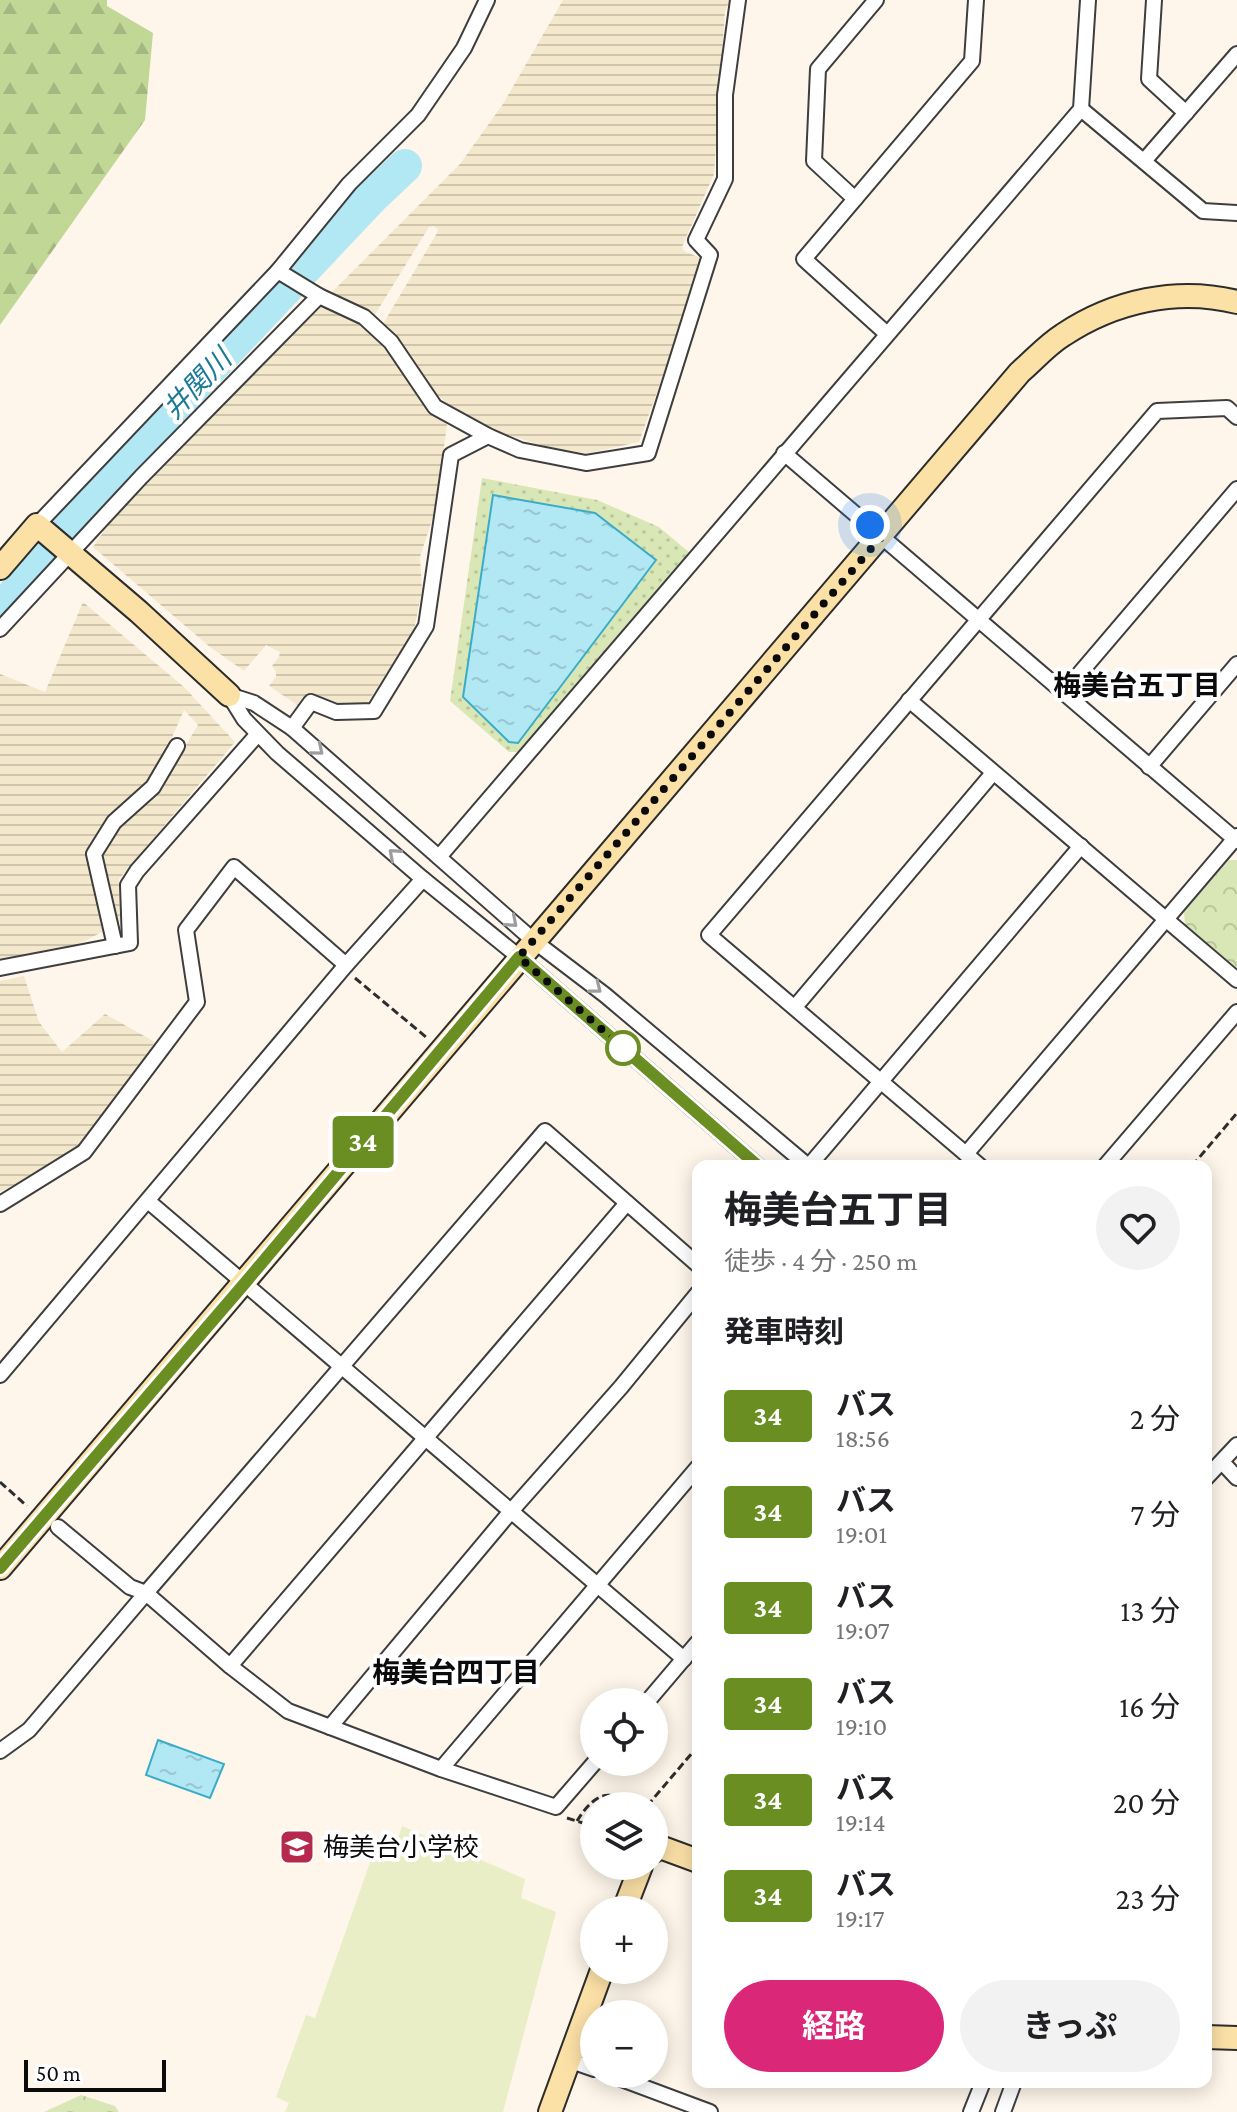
<!DOCTYPE html>
<html lang="ja">
<meta charset="utf-8">
<style>
:root{--surface:#fff;--page:#f2f2f2;--text:#202124;--muted:#757577;--accent:#db2777}
body{margin:0;font-family:"Crimson Pro","Noto Sans JP",serif;background:var(--page);color:var(--text);height:100vh;display:flex;flex-direction:column;font-size:30px;white-space:nowrap}
*{box-sizing:border-box;margin:0}
p{font-size:26px;color:var(--muted)}
.icon{flex:none;width:44px;height:44px;fill:none;stroke:currentColor;stroke-width:2;stroke-linecap:round;stroke-linejoin:round}
.map{position:relative;flex:1;overflow:hidden}
.side{position:absolute;left:692px;top:1160px;width:520px;height:928px;display:flex;flex-direction:column;background:var(--surface);border-radius:16px;box-shadow:0 4px 20px #0003}
.side>*{flex:none}
.badge{padding:0 16px;border-radius:6px;font-size:28px;line-height:52px}
.fabs{position:absolute;left:580px;top:1688px;display:grid;gap:16px}
.fabs a{display:grid;place-items:center;width:88px;height:88px;border-radius:50%;background:var(--surface);box-shadow:0 4px 20px #0003;font-size:40px}
.scale{position:absolute;left:24px;bottom:20px;width:142px;box-sizing:border-box;padding-left:8px;border:4px solid #0b0b0b;border-top:0;font-size:22px;line-height:28px;white-space:nowrap;color:#0b0b0b;-webkit-text-stroke:6px #fff;paint-order:stroke}
.you{position:absolute;width:40px;height:40px;margin:-20px;border:6px solid #fff;border-radius:50%;background:#1a73e8;box-shadow:0 0 0 12px #1a73e833}
.map>.badge{position:absolute;translate:-50% -50%;box-shadow:0 0 0 4px #fff}
h2{padding:0 32px;font-size:30px;line-height:72px}
.round{display:grid;place-items:center;flex:none;width:84px;height:84px;border-radius:42px;background:var(--page)}
.summary{display:flex;align-items:center;justify-content:space-between;height:136px;padding:0 32px}
h1{font-size:38px;font-weight:700;line-height:60px}
.button{display:flex;gap:16px;margin-top:auto;padding:16px 32px}
.button a{flex:1;height:92px;border-radius:48px;background:var(--accent);color:#fff;font-size:32px;font-weight:700;line-height:92px;text-align:center}
.button a+a{background:var(--page);color:var(--text)}
ul{padding:0;list-style:none}
li{display:flex;align-items:center;gap:24px;height:96px;padding:0 32px}
li div{flex:1}
li b{display:block;font-size:30px}
li em{font-style:normal}
li .badge{min-width:88px;font-weight:700;text-align:center}
.map>svg:first-child{display:block}
</style>
<div class="map">
<svg width="1237" height="2112" viewBox="0 0 1237 2112">
<defs>
<pattern id="farmland-rules" width="6" height="5" patternUnits="userSpaceOnUse" patternTransform="scale(2)"><rect width="6" height="5" fill="#f3e7cc"/><path d="M0 2.5h6" fill="none" stroke="#cfc5ae"/></pattern>
<pattern id="grass-dots" width="8" height="8" patternUnits="userSpaceOnUse" patternTransform="scale(2)"><rect width="8" height="8" fill="#d9e7b6"/><path d="M2 2h.1M6 6h.1" fill="none" stroke="#b9c59b" stroke-width="1.8" stroke-linecap="round"/></pattern>
<pattern id="forest-firs" width="22" height="20" patternUnits="userSpaceOnUse" patternTransform="scale(2)"><rect width="22" height="20" fill="#c0d796"/><path d="M5 1l3.5 6h-7zM16 11l3.5 6h-7z" fill="#a4b780"/></pattern>
<pattern id="park-crowns" width="20" height="18" patternUnits="userSpaceOnUse" patternTransform="scale(2)"><rect width="20" height="18" fill="#d9e7b6"/><path d="M2 6a3 3 0 1 1 6 0M12 15a3 3 0 1 1 6 0" fill="none" stroke="#b9c59b"/></pattern>
<pattern id="water-ripples" width="26" height="14" patternUnits="userSpaceOnUse" patternTransform="scale(2)"><rect width="26" height="14" fill="#b1e8f4"/><path d="M2 4q2-2 4 0t4 0M15 11q2-2 4 0t4 0" fill="none" stroke="#97c6d0"/></pattern>
</defs>
<rect width="100%" height="100%" fill="#fef6ea"/>
<g fill="url(#farmland-rules)">
<polygon points="563,0 731,0 725,10 714,174 682,247 684,251 705,260 701,270 639,442 589,453 554,449 472,424 437,395 409,352 383,324 437,233 438,229 433,226 429,227 374,316 330,294 460,164 503,104"/>
<polygon points="318,302 353,312 407,366 447,425 435,511 420,557 422,590 414,630 366,705 341,706 311,694 299,706 269,686 276,677 276,671 272,666 279,657 280,652 266,645 244,671 210,647 93,547 118,511"/>
<polygon points="83,602 184,687 235,742 119,879 120,921 117,927 99,854 116,828 156,794 198,725 184,710 154,778 89,851 106,930 65,951 0,965 0,674 45,692"/>
<polygon points="24,976 39,1022 62,1052 105,1014 155,1042 80,1148 62,1161 0,1192 0,981"/>
</g>
<polygon fill="url(#grass-dots)" points="482,478 597,500 659,527 690,553 519,752 509,752 450,701"/>
<polygon fill="url(#forest-firs)" points="0,0 107,0 107,6 153,33 145,120 0,325"/>
<g fill="url(#park-crowns)">
<polygon points="1229,860 1237,860 1237,968 1185,925 1184,912"/>
<polygon points="81,2095 115,2106 119,2112 44,2112"/>
</g>
<polygon fill="#e9eec7" points="402,1826 525,1879 521,1898 556,1912 503,2112 285,2112 289,2103 276,2097 306,2015 315,2018 373,1854 391,1861"/>
<g fill="url(#water-ripples)" stroke="#3bacc8" stroke-width="2">
<polygon points="493,495 595,513 656,560 518,743 509,742 463,697"/>
<polygon points="158,1740 224,1764 210,1798 146,1775"/>
</g>
<g fill="none" stroke-linecap="round" stroke-linejoin="round">
<polyline stroke="#b1e8f4" stroke-width="34" points="0,611 157,425 373,196 405,166"/>
<defs>
<g id="street">
<polyline points="1154,0 1149,79 1186,113"/>
<polyline points="1081,109 1203,211 1237,213"/>
<polyline points="1144,161 1237,54"/>
<polyline points="855,199 814,161 818,69 876,0"/>
<polyline points="278,271 319,296 364,317 391,342 435,407 488,436 520,450 586,463 648,453 710,255 696,240 725,179 725,95 738,0"/>
<polyline points="887,334 804,259 972,61 976,0"/>
<polyline points="784,453 1237,841"/>
<polyline points="37,525 278,271 349,184 418,115 464,48 487,0"/>
<polyline points="0,629 141,477 319,296"/>
<polyline points="1063,693 1237,489"/>
<polyline points="229,695 254,703 292,728 534,941 605,995 808,1166"/>
<polyline points="229,695 244,719 277,753 423,879 519,957 758,1166"/>
<polyline points="909,700 1237,980"/>
<polyline points="292,728 311,702 336,712 374,711 426,626 451,455 488,436"/>
<polyline points="1149,767 1237,664"/>
<polyline points="439,857 1081,109 1088,0"/>
<polyline points="115,946 94,854 114,822 153,787 177,746"/>
<polyline points="0,968 130,943 128,885 137,871 257,735"/>
<polyline points="795,1007 993,773"/>
<polyline points="966,1154 1237,836"/>
<polyline points="809,1166 1081,846"/>
<polyline points="980,1166 709,935 1157,411 1227,408 1237,417"/>
<polyline points="1105,1166 1237,1012"/>
<polyline points="148,1201 684,1659"/>
<polyline points="0,1204 84,1152 197,1002 186,930 234,867 346,965"/>
<polyline points="0,1375 346,965 423,879"/>
<polyline points="1222,1462 1237,1478"/>
<polyline points="1206,1478 1237,1445"/>
<polyline points="58,1527 130,1587 146,1593 545,1131 698,1265"/>
<polyline points="230,1666 627,1203"/>
<polyline points="647,1702 698,1642"/>
<polyline points="330,1727 512,1510 621,1387 698,1293"/>
<polyline points="0,1751 29,1730 146,1593 230,1666 288,1711 441,1769 556,1807 595,1762"/>
<polyline points="441,1769 698,1467"/>
<polyline points="568,2060 594,2069"/>
<polyline points="608,2074 710,2112"/>
<polyline points="971,2112 983,2082"/>
<polyline points="1003,2112 1014,2082"/>
</g>
<g id="secondary">
<polyline points="0,568 37,525 139,612 229,695"/>
<path d="M 0,1568 L 1020,372 C 1034,360 1047,345 1063,335 C 1114,301 1177,287 1237,302"/>
<polyline points="654,1851 660,1847 698,1861"/>
<polyline points="624,1910 641,1866"/>
<polyline points="1206,2037 1237,2038"/>
<polyline points="550,2112 602,1970"/>
</g>
</defs>
<use href="#street" stroke="#3e3e3e" stroke-width="18"/>
<use href="#secondary" stroke="#2d2d2d" stroke-width="26"/>
<g stroke="#2d2d2d" stroke-width="3" stroke-dasharray="8 4" stroke-linecap="butt">
<polyline points="355,978 426,1037"/>
<polyline points="1192,1166 1237,1113"/>
<polyline points="0,1482 27,1506"/>
<polyline points="647,1806 698,1746"/>
<polyline points="567,1818 583,1823 594,1821"/>
<path d="M 577,1821 C 589,1801 608,1783 627,1806"/>
</g>
<use href="#street" stroke="#fff" stroke-width="14"/>
<use href="#secondary" stroke="#fce1a7" stroke-width="22"/>
</g>
<defs><path id="oneway-chevron" d="M-2-3.5L2.5 0L-2 3.5" fill="none" stroke-width="1.6" stroke-linecap="round" stroke-linejoin="round" transform="scale(2)"/></defs>
<g stroke="#9d9d9d">
<use href="#oneway-chevron" transform="translate(318 750) rotate(40)"/>
<use href="#oneway-chevron" transform="translate(394 854) rotate(-139)"/>
<use href="#oneway-chevron" transform="translate(512 922) rotate(41)"/>
<use href="#oneway-chevron" transform="translate(596 988) rotate(38)"/>
</g>
<g fill="none" stroke-linecap="round" stroke-linejoin="round">
<defs>
<polyline id="line" points="0,1568 245,1283 519,957 758,1166"/>
</defs>
<use href="#line" stroke="#fff" stroke-width="18"/>
<use href="#line" stroke="#6b8e23" stroke-width="12"/>
<polyline stroke="#0b0b0b" stroke-width="8" stroke-dasharray="0 14.4" points="623,1048 519,957 882,536 870,525"/>
</g>
<defs>
<symbol id="school-square" viewBox="-11 -11 22 22"><rect x="-9" y="-9" width="18" height="18" rx="4" fill="#b6294c" stroke="#fff"/><path d="M0-5L7-2L0 1L-7-2ZM-4 1L0 2.5L4 1V4Q0 6-4 4Z" fill="#fff"/></symbol>
</defs>
<g fill-rule="evenodd">
<use href="#school-square" x="277" y="1827" width="40" height="40"/>
</g>
<circle fill="#fff" stroke="#6b8e23" stroke-width="4" cx="623" cy="1048" r="16"/>
<g text-anchor="middle" dominant-baseline="central" stroke-width="8" stroke-linejoin="round" paint-order="stroke">
<g font-size="26" fill="#0b0b0b" stroke="#fff" text-anchor="start">
<text x="323" y="1847">梅美台小学校</text>
</g>
<g font-size="28" font-style="italic" fill="#1a7a98" stroke="#fff">
<text transform="translate(197 384) rotate(-46)">井関川</text>
</g>
<g font-size="28" font-weight="bold" fill="#0b0b0b" stroke="#fff">
<text x="1137" y="685">梅美台五丁目</text>
<text x="456" y="1672">梅美台四丁目</text>
</g>
</g>
</svg>
<div class="fabs">
<a><svg class="icon" aria-label="locate" viewBox="0 0 24 24"><circle cx="12" cy="12" r="6"/><path d="M12 2v4M12 18v4M2 12h4M18 12h4"/></svg></a>
<a><svg class="icon" aria-label="layers" viewBox="0 0 24 24"><path d="M12 4l9 5-9 5-9-5zM3 14l9 5 9-5"/></svg></a>
<a>+</a>
<a>−</a>
</div>
<div class="scale">50 m</div>
<div class="you" style="left:870px;top:525px"></div>
<b class="badge" style="left:363px;top:1142px;background:#6b8e23;color:#fff">34</b>
<section class="side">
<div class="summary"><div><h1>梅美台五丁目</h1><p>徒歩 · 4 分 · 250 m</p></div><a class="round"><svg class="icon" aria-label="heart" viewBox="0 0 24 24"><path d="M12 20l-8-8c-3-5 5-10 8-4 3-6 11-1 8 4z"/></svg></a></div>
<h2>発車時刻</h2>
<ul>
<li><span class="badge" style="background:#6b8e23;color:#fff">34</span><div><b>バス</b><p>18:56</p></div><em>2 分</em></li>
<li><span class="badge" style="background:#6b8e23;color:#fff">34</span><div><b>バス</b><p>19:01</p></div><em>7 分</em></li>
<li><span class="badge" style="background:#6b8e23;color:#fff">34</span><div><b>バス</b><p>19:07</p></div><em>13 分</em></li>
<li><span class="badge" style="background:#6b8e23;color:#fff">34</span><div><b>バス</b><p>19:10</p></div><em>16 分</em></li>
<li><span class="badge" style="background:#6b8e23;color:#fff">34</span><div><b>バス</b><p>19:14</p></div><em>20 分</em></li>
<li><span class="badge" style="background:#6b8e23;color:#fff">34</span><div><b>バス</b><p>19:17</p></div><em>23 分</em></li>
</ul>
<div class="button"><a>経路</a><a>きっぷ</a></div>
</section>
</div>
